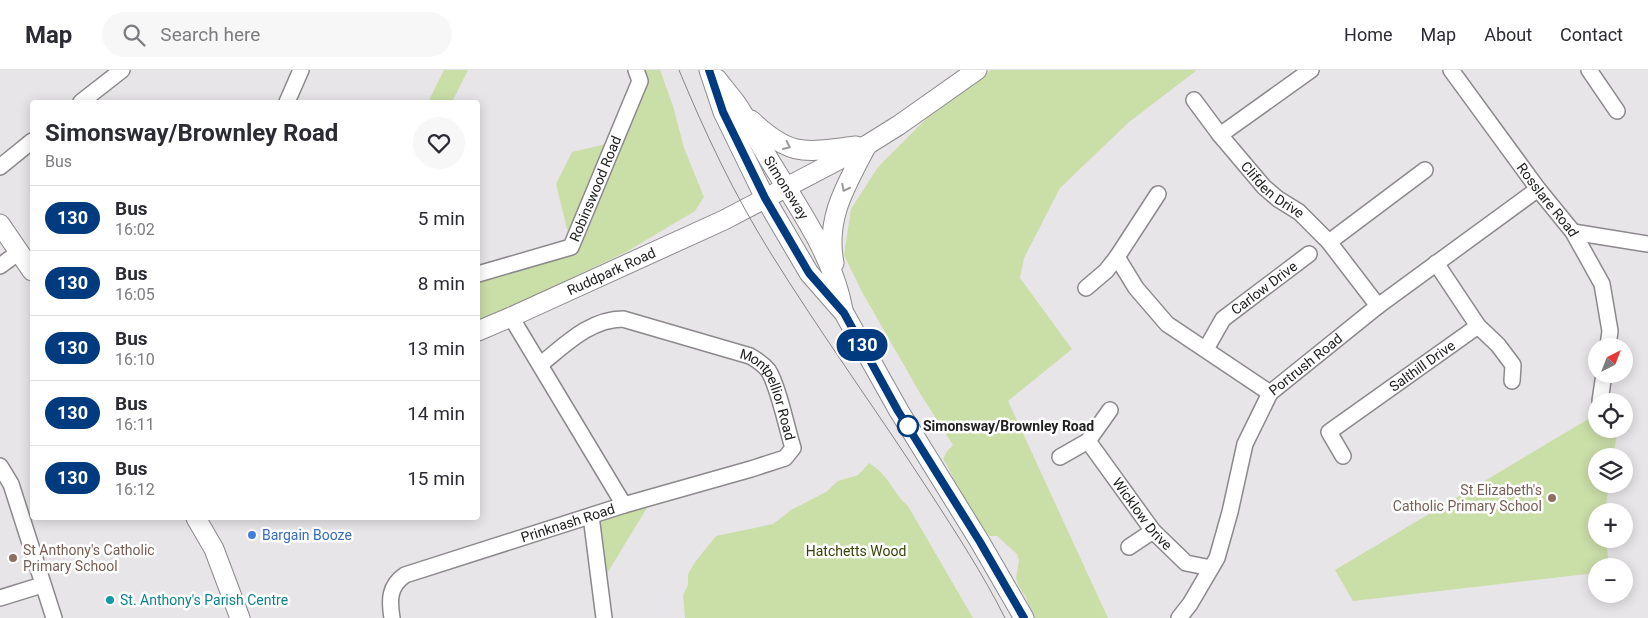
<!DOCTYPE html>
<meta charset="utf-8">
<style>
:root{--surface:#fff;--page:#f7f7f7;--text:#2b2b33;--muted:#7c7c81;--line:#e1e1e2}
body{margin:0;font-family:Roboto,sans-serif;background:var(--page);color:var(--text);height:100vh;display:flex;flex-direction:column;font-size:19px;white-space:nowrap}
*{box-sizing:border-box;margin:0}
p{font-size:16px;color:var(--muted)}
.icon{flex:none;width:28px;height:28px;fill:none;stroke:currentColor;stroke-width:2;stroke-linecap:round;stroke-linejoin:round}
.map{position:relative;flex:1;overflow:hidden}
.sheet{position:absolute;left:30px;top:30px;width:450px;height:420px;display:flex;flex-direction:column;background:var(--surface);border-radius:5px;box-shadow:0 2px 12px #0003}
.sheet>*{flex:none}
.badge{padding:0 10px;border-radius:16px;font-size:18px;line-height:32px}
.needle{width:32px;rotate:42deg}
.controls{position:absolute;left:1588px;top:268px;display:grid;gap:10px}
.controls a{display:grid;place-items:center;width:45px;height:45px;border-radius:50%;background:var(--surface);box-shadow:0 2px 12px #0003;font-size:25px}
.map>.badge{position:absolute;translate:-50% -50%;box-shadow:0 0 0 2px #fff}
.round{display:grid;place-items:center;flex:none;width:52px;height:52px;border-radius:26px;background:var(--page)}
.headline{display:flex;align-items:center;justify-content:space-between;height:85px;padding:0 15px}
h1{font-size:24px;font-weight:700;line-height:38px}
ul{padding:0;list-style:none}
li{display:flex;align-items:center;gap:15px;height:65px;padding:0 15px;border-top:1px solid var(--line)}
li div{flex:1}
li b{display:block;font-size:19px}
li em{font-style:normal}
li .badge{min-width:55px;font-weight:700;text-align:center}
header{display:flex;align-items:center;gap:30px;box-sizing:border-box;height:70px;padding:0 25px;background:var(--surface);border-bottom:1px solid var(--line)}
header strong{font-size:24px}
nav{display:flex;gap:28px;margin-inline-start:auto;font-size:18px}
.search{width:350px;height:45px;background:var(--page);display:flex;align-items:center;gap:12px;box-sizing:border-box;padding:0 18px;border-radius:28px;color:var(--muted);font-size:19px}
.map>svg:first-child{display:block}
</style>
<header>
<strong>Map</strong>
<div class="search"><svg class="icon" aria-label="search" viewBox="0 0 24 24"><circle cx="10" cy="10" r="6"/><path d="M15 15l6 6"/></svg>Search here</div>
<nav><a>Home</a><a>Map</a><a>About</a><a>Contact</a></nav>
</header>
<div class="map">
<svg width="1648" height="548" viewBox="0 0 1648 548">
<rect width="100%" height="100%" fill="#e8e5e8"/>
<g fill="#cadea8">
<polygon points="444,0 468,0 452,32 428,32"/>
<polygon points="640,0 660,0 673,36 684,78 704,127 695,141 626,182 478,252 478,212 570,185 582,173 643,17"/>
<path d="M 991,0 L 1197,0 L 1128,53 L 1060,118 L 1024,188 L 1020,208 L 1072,279 L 1008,331 L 1108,548 L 1033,548 L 1026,527 L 1019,517 L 1016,508 L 1019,491 L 1017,484 L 997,466 L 990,466 C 974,450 961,427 952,406 C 949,400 947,394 943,389 L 947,381 L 953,375 L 921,325 L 862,222 L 844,185 L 851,139 L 878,97 L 937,38 Z"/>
<polygon points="606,74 569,167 556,114 572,82"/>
<polygon points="1590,348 1596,349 1596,359 1618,359 1613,386 1596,386 1596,414 1609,414 1605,441 1596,441 1596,469 1606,469 1609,496 1596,496 1596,503 1353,531 1335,500"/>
<path d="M 869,393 C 890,406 892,422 908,436 L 973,548 L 685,548 L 683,525 L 688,515 L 688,504 L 695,492 L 716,466 L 773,454 L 791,440 L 826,422 L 838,411 L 858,405 Z"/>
<polygon points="653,428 600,515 591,446"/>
</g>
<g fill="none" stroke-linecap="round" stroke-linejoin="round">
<defs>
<g id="minor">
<path id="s1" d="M 1451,0 L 1538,119 L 1573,162 L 1602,214 L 1610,261 L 1608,276"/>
<polyline points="1589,0 1617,41"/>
<path id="s2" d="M 1194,30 L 1220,65 L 1264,117 L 1278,129 L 1299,142 L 1329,172 L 1378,236"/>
<polyline points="81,32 122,0"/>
<polyline points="287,32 301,0"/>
<polyline points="1220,65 1311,0"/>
<polyline points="0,97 32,71"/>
<polyline points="1573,162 1648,174"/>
<polyline points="1329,172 1425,100"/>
<polyline points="1117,187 1136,218 1167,254 1270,323"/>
<polyline points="0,196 19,182"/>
<path id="s3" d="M 478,204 L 571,177 L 640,11 L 636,0"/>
<polyline points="1086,218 1106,201 1117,187 1158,124"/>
<polyline points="1478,256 1498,275 1513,295 1512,311"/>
<path id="s4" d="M 1206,279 L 1223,249 L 1309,184"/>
<path id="s5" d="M 541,294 C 565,275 590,249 623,249 L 750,286 C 757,290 763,294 768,300 C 778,315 787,359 793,378 L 785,388 L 751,399 L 624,435"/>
<polyline points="1600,331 1604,304"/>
<path id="s6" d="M 1110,340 L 1088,371 L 1153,461 L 1186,493 L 1211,498"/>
<path id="s7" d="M 1343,386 L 1329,362 L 1478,256 L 1436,193"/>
<polyline points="1060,387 1088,371"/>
<polyline points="0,396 11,414 54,548"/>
<polyline points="591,446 604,548"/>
<polyline points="1129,477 1153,461"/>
<polyline points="0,528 42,515"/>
<path id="s8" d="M 392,548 C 389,530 389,516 405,505 L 624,435 L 511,247"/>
<path id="s9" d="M 1179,548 L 1190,534 L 1217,488 L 1230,442 L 1245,374 L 1270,323 L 1378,236 L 1538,119"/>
</g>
<g id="tertiary">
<polyline points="709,0 723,42 765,128 809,203 844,243 899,341 980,472 1024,548"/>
<path id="s10" d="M 717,9 C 723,17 730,25 736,33 C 750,53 760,76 773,96 C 801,142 833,186 843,240"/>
<path d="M 751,50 C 791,88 805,82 856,76"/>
<polyline points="0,154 32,201"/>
<path d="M 834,193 C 825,147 847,114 867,75"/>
<path id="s11" d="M 478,261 L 511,247 L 724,150 L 867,75 L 899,55 L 977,0"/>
<polyline points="196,448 214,479 240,548"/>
</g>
</defs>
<use href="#minor" stroke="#8c898c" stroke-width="18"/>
<use href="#tertiary" stroke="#8c898c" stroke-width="21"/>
<use href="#minor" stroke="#fff" stroke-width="15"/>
<use href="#tertiary" stroke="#fff" stroke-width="19"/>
<path stroke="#868486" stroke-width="1" d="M 679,0 C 705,63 734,124 770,182 C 821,264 877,341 929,421 C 956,463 983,504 1005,548"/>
</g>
<defs><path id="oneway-chevron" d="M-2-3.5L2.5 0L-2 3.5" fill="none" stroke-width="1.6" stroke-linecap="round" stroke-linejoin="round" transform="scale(1.25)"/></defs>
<g stroke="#9c9b9c">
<use href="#oneway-chevron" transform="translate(787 76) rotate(25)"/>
<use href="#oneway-chevron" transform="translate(845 118) rotate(117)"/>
</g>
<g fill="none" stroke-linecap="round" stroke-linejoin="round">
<defs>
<polyline id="line" points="709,0 723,42 765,128 809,203 844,243 898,341 980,472 1024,548"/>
</defs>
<use href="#line" stroke="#fff" stroke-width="11"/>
<use href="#line" stroke="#003b80" stroke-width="8"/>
</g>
<circle fill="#fff" stroke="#003b80" stroke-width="2.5" cx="908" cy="356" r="10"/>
<g fill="#8d6e63" stroke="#fff" stroke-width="2">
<circle cx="1552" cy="428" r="5"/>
<circle cx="13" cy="488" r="5"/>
</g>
<circle fill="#3f7fe0" stroke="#fff" stroke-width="2" cx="252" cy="465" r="5"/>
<circle fill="#0f9aa8" stroke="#fff" stroke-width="2" cx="110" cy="530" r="5"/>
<g text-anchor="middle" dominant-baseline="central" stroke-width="5" stroke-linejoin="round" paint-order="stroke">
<g font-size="14" fill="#222122" stroke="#fff">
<text stroke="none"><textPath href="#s10" startOffset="129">Simonsway</textPath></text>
<text stroke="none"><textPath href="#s3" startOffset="160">Robinswood Road</textPath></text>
<text stroke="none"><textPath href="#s2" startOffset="120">Clifden Drive</textPath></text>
<text stroke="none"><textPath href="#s1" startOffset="162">Rosslare Road</textPath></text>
<text stroke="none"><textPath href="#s11" startOffset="146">Ruddpark Road</textPath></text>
<text stroke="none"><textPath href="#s4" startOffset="86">Carlow Drive</textPath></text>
<text stroke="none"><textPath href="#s9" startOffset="291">Portrush Road</textPath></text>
<text stroke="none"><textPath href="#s7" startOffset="142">Salthill Drive</textPath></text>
<text stroke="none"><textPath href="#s5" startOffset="271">Montpellior Road</textPath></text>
<text stroke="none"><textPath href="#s6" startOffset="129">Wicklow Drive</textPath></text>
<text stroke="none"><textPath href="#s8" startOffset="219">Prinknash Road</textPath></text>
</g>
<g font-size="14" font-weight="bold" fill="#222122" stroke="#fff" text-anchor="start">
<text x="923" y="356">Simonsway/Brownley Road</text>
</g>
<g font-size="14" fill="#785e54" stroke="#fff" text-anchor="end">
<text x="1542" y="420">St Elizabeth's<tspan x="1542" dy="16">Catholic Primary School</tspan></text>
<text x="23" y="480" text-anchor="start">St Anthony's Catholic<tspan x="23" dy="16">Primary School</tspan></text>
</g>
<g font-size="14" fill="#366cbe" stroke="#fff" text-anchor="start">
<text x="262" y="465">Bargain Booze</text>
</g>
<g font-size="14" fill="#344503" stroke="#fff">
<text x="856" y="481">Hatchetts Wood</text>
</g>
<g font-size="14" fill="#0d838f" stroke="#fff" text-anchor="start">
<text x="120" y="530">St. Anthony's Parish Centre</text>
</g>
</g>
</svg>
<div class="controls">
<a><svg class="needle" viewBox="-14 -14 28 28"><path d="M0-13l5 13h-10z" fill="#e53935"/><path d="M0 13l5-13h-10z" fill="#7c7c81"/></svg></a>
<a><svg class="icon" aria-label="locate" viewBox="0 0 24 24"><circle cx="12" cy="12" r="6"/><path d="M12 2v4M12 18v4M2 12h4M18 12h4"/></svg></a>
<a><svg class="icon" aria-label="layers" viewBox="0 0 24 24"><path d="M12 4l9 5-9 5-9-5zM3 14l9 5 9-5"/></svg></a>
<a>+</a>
<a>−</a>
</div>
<b class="badge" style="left:862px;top:275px;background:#003b80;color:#fff">130</b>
<section class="sheet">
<div class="headline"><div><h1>Simonsway/Brownley Road</h1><p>Bus</p></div><a class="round"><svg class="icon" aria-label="heart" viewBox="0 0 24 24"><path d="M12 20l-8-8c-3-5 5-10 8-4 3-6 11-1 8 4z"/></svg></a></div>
<ul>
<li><span class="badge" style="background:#003b80;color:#fff">130</span><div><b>Bus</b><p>16:02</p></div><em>5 min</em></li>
<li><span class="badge" style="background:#003b80;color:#fff">130</span><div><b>Bus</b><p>16:05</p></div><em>8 min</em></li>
<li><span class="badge" style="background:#003b80;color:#fff">130</span><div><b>Bus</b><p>16:10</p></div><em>13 min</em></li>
<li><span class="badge" style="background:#003b80;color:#fff">130</span><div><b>Bus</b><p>16:11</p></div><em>14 min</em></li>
<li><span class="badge" style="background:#003b80;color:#fff">130</span><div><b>Bus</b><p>16:12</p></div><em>15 min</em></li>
</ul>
</section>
</div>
